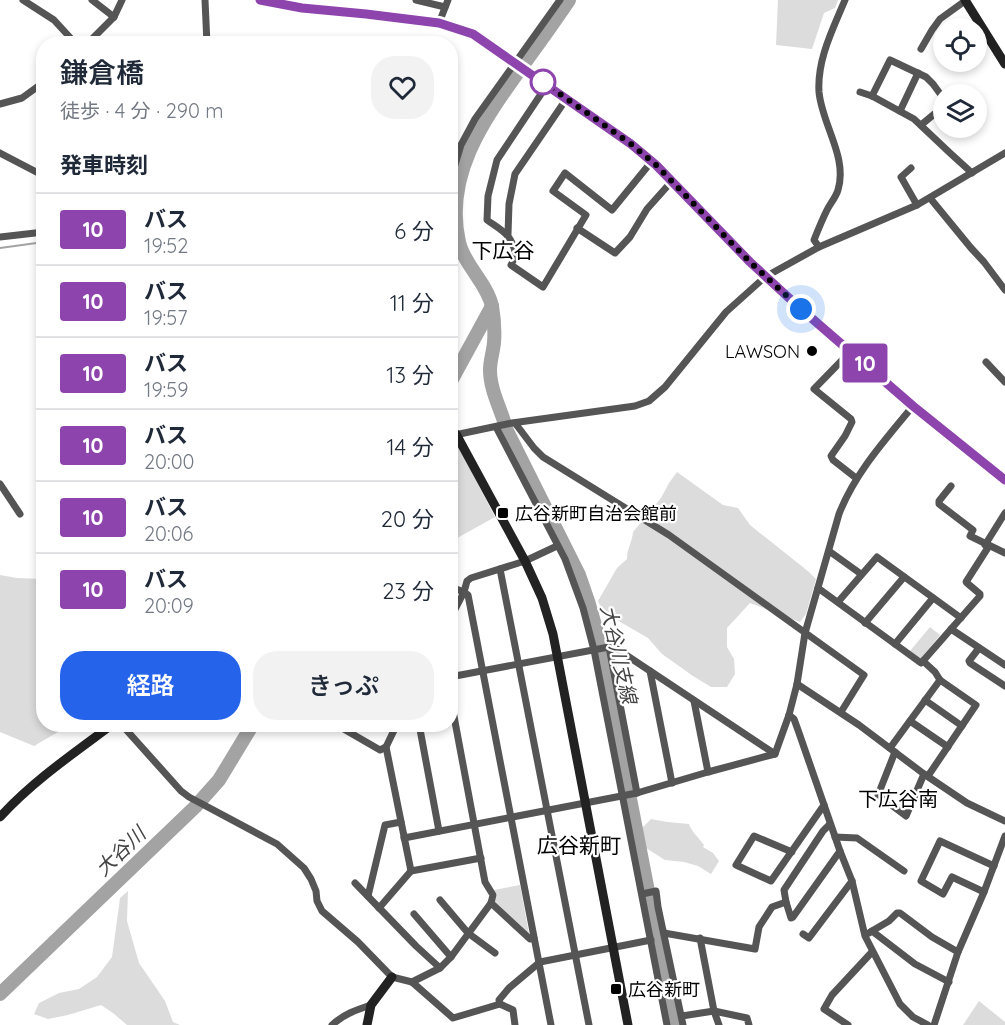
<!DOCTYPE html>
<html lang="ja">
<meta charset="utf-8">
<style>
:root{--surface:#fff;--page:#f2f2f3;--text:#1f2937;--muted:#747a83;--line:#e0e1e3;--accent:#2563eb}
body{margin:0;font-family:Quicksand,"Noto Sans JP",sans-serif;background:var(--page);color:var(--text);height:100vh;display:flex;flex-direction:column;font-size:22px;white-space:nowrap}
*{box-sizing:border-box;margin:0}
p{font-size:20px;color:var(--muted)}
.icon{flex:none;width:33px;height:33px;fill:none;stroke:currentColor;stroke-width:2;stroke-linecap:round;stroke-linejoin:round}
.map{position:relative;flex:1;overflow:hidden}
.drawer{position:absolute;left:36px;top:36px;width:422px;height:696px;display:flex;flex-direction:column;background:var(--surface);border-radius:24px;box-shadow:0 3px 9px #0003}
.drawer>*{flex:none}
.badge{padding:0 12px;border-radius:4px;font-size:21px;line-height:39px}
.tools{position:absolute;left:933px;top:18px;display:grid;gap:12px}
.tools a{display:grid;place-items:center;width:54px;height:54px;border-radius:50%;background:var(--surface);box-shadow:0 3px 9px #0003;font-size:30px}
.you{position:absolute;width:30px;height:30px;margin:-15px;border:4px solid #fff;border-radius:50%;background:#1a73e8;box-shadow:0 0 0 9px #1a73e833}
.map>.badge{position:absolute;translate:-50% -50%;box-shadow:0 0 0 3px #fff}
h2{padding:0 24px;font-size:22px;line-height:54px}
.round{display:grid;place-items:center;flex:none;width:63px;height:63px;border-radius:24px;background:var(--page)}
.head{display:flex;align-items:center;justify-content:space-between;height:102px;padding:0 24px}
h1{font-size:28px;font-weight:600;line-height:45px}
.button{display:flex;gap:12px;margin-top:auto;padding:12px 24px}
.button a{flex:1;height:69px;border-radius:24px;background:var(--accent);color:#fff;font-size:24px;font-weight:600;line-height:69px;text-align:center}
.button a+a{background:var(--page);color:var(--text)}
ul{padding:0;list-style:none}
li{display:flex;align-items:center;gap:18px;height:72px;padding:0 24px;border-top:2px solid var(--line)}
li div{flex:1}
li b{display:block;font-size:22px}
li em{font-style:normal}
li .badge{min-width:66px;font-weight:700;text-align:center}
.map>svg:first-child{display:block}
</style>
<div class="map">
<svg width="1005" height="1025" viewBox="0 0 1005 1025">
<rect width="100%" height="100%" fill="#fff"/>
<g fill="#dcdcdc">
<polygon points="778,0 838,0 835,8 824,13 812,49 776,45"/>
<polygon points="456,442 495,517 450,542 450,444"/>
<path d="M 677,472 L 723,505 L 738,508 L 750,525 L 809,572 L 816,579 L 806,614 L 800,622 L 750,603 L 727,628 L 727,647 L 734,659 L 735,674 L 727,687 L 711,687 L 693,676 L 662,654 L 648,638 L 603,612 L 598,601 L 617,568 L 627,559 C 627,548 632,543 633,532 L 661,498 L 669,483 Z"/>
<polygon points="0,575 17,578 43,579 44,724 70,725 34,746 0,732"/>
<polygon points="930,627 940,635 920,660 910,651"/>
<path d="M 651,819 L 667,822 L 689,824 C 691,831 699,838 704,845 L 703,847 L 713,853 L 719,861 L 711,874 L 698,866 L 684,862 L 665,860 L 646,848 L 642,828 Z"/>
<polygon points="520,885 529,934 494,903 497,895 494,890"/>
<polygon points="128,891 127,921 139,963 165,1001 173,1022 180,1025 127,1025 113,1013 101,1005 68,1015 48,1019 34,1014 39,1003 59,993 79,989 97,977 112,957 120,898"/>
<polygon points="979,1001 1005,1022 1005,1025 963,1025"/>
</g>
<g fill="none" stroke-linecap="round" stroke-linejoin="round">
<g stroke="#a3a3a3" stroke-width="2">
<polyline points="450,187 459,186"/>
<polyline points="0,248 44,242"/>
</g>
<g stroke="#a3a3a3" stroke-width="14">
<path d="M 569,0 C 553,24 536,47 519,71 C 483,121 444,176 459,242 C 464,265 487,283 492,306 C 494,318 495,331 494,343 C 493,352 490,361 490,370 C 490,391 502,411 507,431 L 579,575 L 588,601 L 599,639 L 674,1025"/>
<polyline points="450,383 492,306"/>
<polyline points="0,994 195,807 219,780 253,724"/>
</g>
<g stroke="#555" stroke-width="7">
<polyline points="23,0 54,20 76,44"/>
<polyline points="92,0 114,17"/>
<polyline points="205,0 207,44"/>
<polyline points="260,0 302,8 366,14 439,23 473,34 631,144 656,165 750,262 801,309 913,406 1005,480"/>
<polyline points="416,0 445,7"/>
<polyline points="439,23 448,0"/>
<polyline points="87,44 114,17 122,0"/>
<polyline points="921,49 932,30 940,19 965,1"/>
<path d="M 547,85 L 497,160 L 488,196 L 487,220 C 504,232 511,234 516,255 L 511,265 L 543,287 L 586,215 L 553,191 L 565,173 L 612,210 L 652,161"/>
<polyline points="860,92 872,96 914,119 950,153 972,173"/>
<polyline points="872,96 890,60 926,77 933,84 944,99"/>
<polyline points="0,104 22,98 44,82"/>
<polyline points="900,111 918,73"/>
<polyline points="921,125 944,106"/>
<polyline points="0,153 44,176"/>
<polyline points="911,168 901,177 917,205"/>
<polyline points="450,174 453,171 461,145 475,119 560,0"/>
<polyline points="930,198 971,248 984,262 1005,290"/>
<polyline points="577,228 615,253 630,237 647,209 672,181"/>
<polyline points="508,234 509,204 515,174 567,98"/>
<polyline points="0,237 44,232"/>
<path d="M 819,247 L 814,240 C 818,230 822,220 827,210 C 830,204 836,197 838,190 C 848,157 822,125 819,92 C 817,59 833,29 845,0"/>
<polyline points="850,352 814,389 851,419 852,422 845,436 831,456 833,460 856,478"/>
<polyline points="986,362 1005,382"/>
<polyline points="515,423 534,448 543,457 669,535 864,675 841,712"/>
<polyline points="496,427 565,559 583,608 594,650 667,1025"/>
<polyline points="450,436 512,423 635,406 649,401 665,387 726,312 765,277 819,247 917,205 1005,153"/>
<polyline points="0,484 20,514"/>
<polyline points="951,486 939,501 939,504 973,530 970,536 1005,553"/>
<polyline points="985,545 1005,513"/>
<polyline points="829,551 861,574"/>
<polyline points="500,569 589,1025"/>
<polyline points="818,588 921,663 923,661 935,672 940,680 976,705 928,776"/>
<polyline points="450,591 456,589 464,592 450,619"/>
<polyline points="838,602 877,557 961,618"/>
<polyline points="865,623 904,577"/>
<polyline points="951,629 1005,665"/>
<polyline points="895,644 933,598"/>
<polyline points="609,647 637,793"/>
<polyline points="979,648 969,661 970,663 1005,686"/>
<polyline points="923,661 980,596 980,594 967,583 966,582 989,546"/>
<polyline points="650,671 672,783"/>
<polyline points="450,677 609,647 617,649 775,754"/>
<polyline points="797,684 859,725 924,774 967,803 1005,821"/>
<polyline points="450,695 485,882 493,895 491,903"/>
<polyline points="925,700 962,726"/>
<polyline points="694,701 708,772"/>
<polyline points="789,715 794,719 798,730 840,851 852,881 865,936 900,1004 913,1017 928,1025"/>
<polyline points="910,721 948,747"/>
<polyline points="121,724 181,791 189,797 277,844 304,868 311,879 316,891 317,901 322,911 358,942 392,977 412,982 440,968 451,957 491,903 530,939 534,938"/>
<polyline points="335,724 380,750 386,747"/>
<polyline points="397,724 386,747 411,871 481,858"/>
<polyline points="419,724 439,831"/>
<polyline points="890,748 940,680"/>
<polyline points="895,752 878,795 906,816 924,774"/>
<polyline points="835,837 857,838 904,871"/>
<path d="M 404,838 L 637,793 L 708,772 L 775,754 L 789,715 L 797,684 L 805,633 L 839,514 C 855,473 885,440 913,406"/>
<polyline points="792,852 754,836 736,865 771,881 824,805"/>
<polyline points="355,883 416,946 440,968"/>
<polyline points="984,892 952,877 943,894 921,881 940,841 994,866"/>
<polyline points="642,894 656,891 658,907 683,1025"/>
<polyline points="368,896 385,825 401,822"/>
<polyline points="440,900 468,933 495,953"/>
<polyline points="786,902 791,918 793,917 840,851"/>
<polyline points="379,908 411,871"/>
<polyline points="414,914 451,957"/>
<polyline points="872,931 889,921 897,913 900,913 932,937 958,952"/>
<polyline points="664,933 755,949 759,927 772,907 786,902 784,890 823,831 830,824"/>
<polyline points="869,933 872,931 915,964 949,982"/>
<polyline points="803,934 809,938 852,881"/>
<polyline points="700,938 714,1011 719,1025"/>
<polyline points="412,982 453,1018 500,1004 513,1010 515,1025"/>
<polyline points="500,1004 499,1000 509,988 540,962 651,940"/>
<polyline points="682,1016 714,1011 747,1018 749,1025"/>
<path d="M 332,1025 C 344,1014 356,1010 371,1005"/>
<polyline points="551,1025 468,595 464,592 467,581 471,578 525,561 557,546"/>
<polyline points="848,1025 824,1009 832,995 872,952"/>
<polyline points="934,1025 958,952 984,892 1005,836"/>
</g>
<g stroke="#222" stroke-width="9">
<polyline points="965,0 1005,64"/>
<polyline points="456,434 525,561 542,598 553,634 628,1025"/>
<path d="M 0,817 C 33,781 74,753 113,724"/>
<polyline points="367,1025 371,1005 392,977"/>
</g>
</g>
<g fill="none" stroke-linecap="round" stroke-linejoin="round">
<defs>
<polyline id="line" points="260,0 302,8 366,14 439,23 473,34 631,144 656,165 750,262 801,309 913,406 1005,480"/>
</defs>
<use href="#line" stroke="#fff" stroke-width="14"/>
<use href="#line" stroke="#8e44ad" stroke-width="9"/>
<polyline stroke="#000" stroke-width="6" stroke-dasharray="0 10.8" points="543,82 631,144 656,165 750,262 801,309"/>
</g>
<circle fill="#fff" stroke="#8e44ad" stroke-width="3" cx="543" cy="82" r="12"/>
<g fill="#000" stroke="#fff" stroke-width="2">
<circle cx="812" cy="351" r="6"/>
<rect x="497" y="507" width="12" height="12" rx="3"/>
<rect x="610" y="983" width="12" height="12" rx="3"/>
</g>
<g text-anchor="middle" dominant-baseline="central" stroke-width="4.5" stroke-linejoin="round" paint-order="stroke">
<g font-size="18" fill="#000" stroke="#fff" text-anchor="start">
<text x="800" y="351" text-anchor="end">LAWSON</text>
<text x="515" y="513">広谷新町自治会館前</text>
<text x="628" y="989">広谷新町</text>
</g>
<g font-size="20" font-style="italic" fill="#444" stroke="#fff">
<text transform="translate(619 654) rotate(77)">大谷川支線</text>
<text transform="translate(120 851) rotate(-44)">大谷川</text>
</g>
<g font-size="20" fill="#000" stroke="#fff">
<text x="898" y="798">下広谷南</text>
</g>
<g font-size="21" fill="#000" stroke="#fff">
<text x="503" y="250">下広谷</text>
<text x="579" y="845">広谷新町</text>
</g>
</g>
</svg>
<div class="tools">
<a><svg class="icon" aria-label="locate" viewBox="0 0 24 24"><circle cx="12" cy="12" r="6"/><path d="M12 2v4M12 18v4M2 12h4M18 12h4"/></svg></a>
<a><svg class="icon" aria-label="layers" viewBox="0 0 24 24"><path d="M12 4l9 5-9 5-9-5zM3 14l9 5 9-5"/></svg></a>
</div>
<div class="you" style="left:801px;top:309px"></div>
<b class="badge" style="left:865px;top:363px;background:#8e44ad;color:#fff">10</b>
<section class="drawer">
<div class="head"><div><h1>鎌倉橋</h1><p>徒歩 · 4 分 · 290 m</p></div><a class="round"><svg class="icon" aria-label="heart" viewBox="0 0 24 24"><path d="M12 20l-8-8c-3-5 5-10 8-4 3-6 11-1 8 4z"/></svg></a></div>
<h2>発車時刻</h2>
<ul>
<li><span class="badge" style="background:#8e44ad;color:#fff">10</span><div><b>バス</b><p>19:52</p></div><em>6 分</em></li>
<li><span class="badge" style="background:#8e44ad;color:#fff">10</span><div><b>バス</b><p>19:57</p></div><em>11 分</em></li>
<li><span class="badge" style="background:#8e44ad;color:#fff">10</span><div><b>バス</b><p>19:59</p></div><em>13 分</em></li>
<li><span class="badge" style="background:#8e44ad;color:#fff">10</span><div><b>バス</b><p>20:00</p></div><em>14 分</em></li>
<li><span class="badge" style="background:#8e44ad;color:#fff">10</span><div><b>バス</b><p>20:06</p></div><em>20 分</em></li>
<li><span class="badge" style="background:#8e44ad;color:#fff">10</span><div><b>バス</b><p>20:09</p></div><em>23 分</em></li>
</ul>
<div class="button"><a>経路</a><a>きっぷ</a></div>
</section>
</div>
